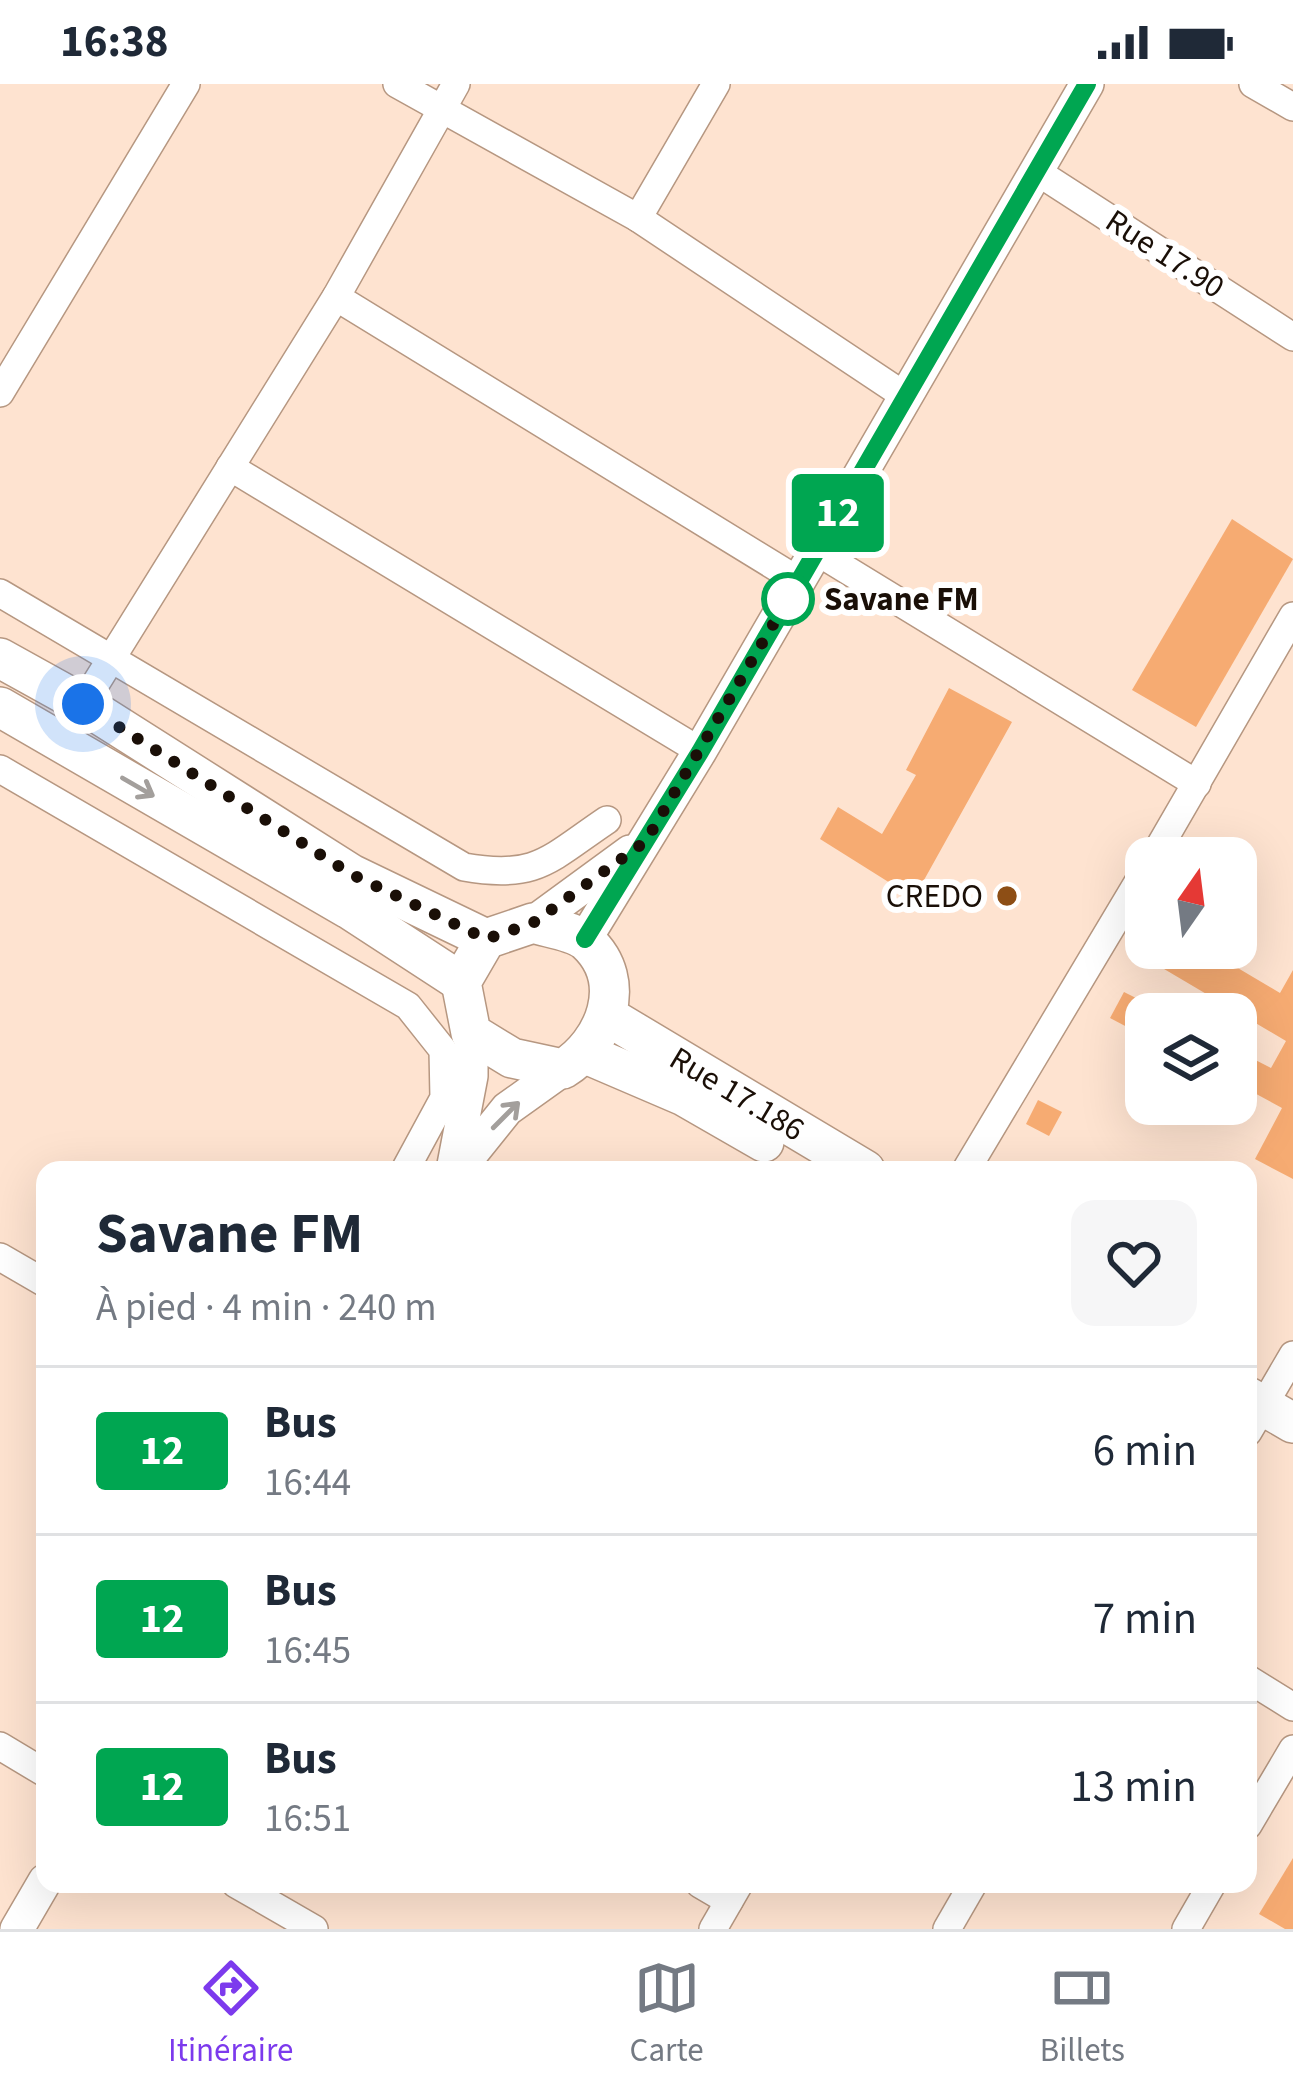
<!DOCTYPE html>
<html lang="fr">
<meta charset="utf-8">
<style>
:root{--surface:#fff;--page:#f6f6f7;--text:#1f2937;--muted:#747a83;--line:#e0e1e3;--accent:#7c3aed}
body{margin:0;font-family:"Source Sans 3",sans-serif;background:var(--page);color:var(--text);height:100vh;display:flex;flex-direction:column;font-size:45px;white-space:nowrap}
*{box-sizing:border-box;margin:0}
p{font-size:39px;color:var(--muted)}
.icon{flex:none;width:66px;height:66px;fill:none;stroke:currentColor;stroke-width:2;stroke-linecap:round;stroke-linejoin:round}
.map{position:relative;flex:1;overflow:hidden}
.drawer{position:absolute;left:36px;top:1077px;width:1221px;height:732px;display:flex;flex-direction:column;background:var(--surface);border-radius:24px;box-shadow:0 12px 48px #0002}
.drawer>*{flex:none}
.badge{padding:0 24px;border-radius:9px;font-size:42px;line-height:78px}
.needle{width:78px;rotate:14deg}
.tools{position:absolute;left:1125px;top:753px;display:grid;gap:24px}
.tools a{display:grid;place-items:center;width:132px;height:132px;border-radius:24px;background:var(--surface);box-shadow:0 12px 48px #0002;font-size:60px}
.you{position:absolute;width:60px;height:60px;margin:-30px;border:9px solid #fff;border-radius:50%;background:#1a73e8;box-shadow:0 0 0 18px #1a73e833}
.map>.badge{position:absolute;translate:-50% -50%;box-shadow:0 0 0 6px #fff}
.round{display:grid;place-items:center;flex:none;width:126px;height:126px;border-radius:24px;background:var(--page)}
.head{display:flex;align-items:center;justify-content:space-between;height:204px;padding:0 60px}
h1{font-size:57px;font-weight:700;line-height:90px}
ul{padding:0;list-style:none}
li{display:flex;align-items:center;gap:36px;height:168px;padding:0 60px;border-top:3px solid var(--line)}
li div{flex:1}
li b{display:block;font-size:45px}
li em{font-style:normal}
li .badge{min-width:132px;font-weight:700;text-align:center}
.status{display:flex;justify-content:space-between;align-items:center;height:84px;padding:0 60px;background:var(--surface);direction:ltr}
.status svg{height:33px;fill:currentColor}
.menu{display:flex;justify-content:space-around;align-items:center;height:168px;border-top:3px solid var(--line);background:var(--surface);font-size:33px;color:var(--muted)}
.menu a{display:grid;justify-items:center;gap:6px}
.menu .selected{color:var(--accent)}
.map>svg:first-child{display:block}
</style>
<div class="status"><b>16:38</b><svg viewBox="0 0 49 12"><path d="M0 12V9h3v3zM5 12V6h3v6zM10 12V3h3v9zM15 12V0h3v12zM26 1h20v11H26zM47 4h2v5h-2z"/></svg></div>
<div class="map">
<svg width="1293" height="1845" viewBox="0 0 1293 1845">
<rect width="100%" height="100%" fill="#fee3d0"/>
<g fill="#f6ab72">
<polygon points="1232,435 1293,475 1196,643 1132,606"/>
<polygon points="949,604 1012,638 914,814 820,755 838,723 882,750 916,691 906,686"/>
<polygon points="1170,864 1204,864 1280,909 1293,886 1293,1095 1255,1075 1282,1024 1236,999 1236,966 1271,984 1286,957 1159,882"/>
<polygon points="1124,908 1146,919 1146,953 1110,934"/>
<polygon points="1038,1016 1062,1028 1049,1052 1026,1040"/>
<polygon points="1293,1774 1293,1845 1285,1845 1259,1830"/>
</g>
<g fill="none" stroke-linecap="round" stroke-linejoin="round">
<defs>
<g id="minor">
<polyline points="397,0 638,134 905,312"/>
<polyline points="1253,0 1293,23"/>
<polyline points="1036,87 1293,253"/>
<polyline points="638,134 716,0"/>
<polyline points="336,213 799,497"/>
<polyline points="0,309 186,0"/>
<polyline points="230,383 700,667"/>
<polyline points="816,467 1197,700"/>
<path d="M 0,509 L 464,783 C 537,796 549,775 607,736"/>
<polyline points="83,620 336,213 456,0"/>
<polyline points="0,685 408,922 443,966 444,1014 405,1086"/>
<polyline points="1153,774 1293,532"/>
<polyline points="966,1086 1146,785"/>
<polyline points="0,1173 45,1199"/>
<polyline points="1248,1348 1293,1271"/>
<polyline points="1248,1595 1293,1623"/>
<polyline points="0,1662 45,1689"/>
<polyline points="1248,1741 1293,1665"/>
<polyline points="236,1800 314,1845"/>
<polyline points="700,1800 729,1817"/>
<polyline points="713,1845 739,1800"/>
<polyline points="947,1845 973,1800"/>
<polyline points="1186,1845 1212,1800"/>
</g>
<g id="tertiary">
<polyline points="533,839 630,768"/>
<polyline points="585,855 700,667 1087,0"/>
<polyline points="453,1086 471,992 471,949"/>
<polyline points="458,1086 507,1025 563,985"/>
<polyline points="17,1845 45,1797"/>
</g>
<g id="secondary">
<polyline points="0,574 83,620 351,790 486,855"/>
<polyline points="0,623 349,825 461,898"/>
<path d="M 533,839 C 548,844 575,847 587,858 C 630,898 605,959 563,985 L 512,974 L 471,949 L 461,898 L 486,855 Z"/>
<polyline points="609,933 865,1086"/>
<polyline points="586,970 684,1012 764,1058"/>
<polyline points="1248,1313 1293,1339"/>
</g>
</defs>
<use href="#minor" stroke="#b69781" stroke-width="30"/>
<use href="#tertiary" stroke="#b69781" stroke-width="36"/>
<use href="#secondary" stroke="#b69781" stroke-width="42"/>
<use href="#minor" stroke="#fff" stroke-width="27"/>
<use href="#tertiary" stroke="#fff" stroke-width="33"/>
<use href="#secondary" stroke="#fff" stroke-width="39"/>
</g>
<defs><path id="oneway-shaft" d="M-6 0H5M1.5-3L5.5 0L1.5 3" fill="none" stroke-width="1.6" stroke-linecap="round" stroke-linejoin="round" transform="scale(3)"/></defs>
<g stroke="#a39f9c">
<use href="#oneway-shaft" transform="translate(138 703) rotate(30)"/>
<use href="#oneway-shaft" transform="translate(506 1031) rotate(-45)"/>
</g>
<g fill="none" stroke-linecap="round" stroke-linejoin="round">
<defs>
<polyline id="line" points="585,855 700,668 1087,0"/>
</defs>
<use href="#line" stroke="#fff" stroke-width="27"/>
<use href="#line" stroke="#00a651" stroke-width="18"/>
<polyline stroke="#1a0f07" stroke-width="12" stroke-dasharray="0 21.6" points="83,620 351,790 486,855 533,839 646,757 788,515"/>
</g>
<circle fill="#fff" stroke="#00a651" stroke-width="6" cx="788" cy="515" r="24"/>
<circle fill="#8d4e15" stroke="#fff" stroke-width="4.5" cx="1007" cy="812" r="12"/>
<g text-anchor="middle" dominant-baseline="central" stroke-width="12" stroke-linejoin="round" paint-order="stroke">
<g font-size="33" fill="#1a0f07" stroke="#fff">
<text transform="translate(1165 170) rotate(33)">Rue 17.90</text>
<text transform="translate(737 1010) rotate(31)">Rue 17.186</text>
</g>
<g font-size="33" font-weight="bold" fill="#1a0f07" stroke="#fff" text-anchor="start">
<text x="824" y="515">Savane FM</text>
</g>
<g font-size="33" fill="#1a0f07" stroke="#fff" text-anchor="end">
<text x="983" y="812">CREDO</text>
</g>
</g>
</svg>
<div class="tools">
<a><svg class="needle" viewBox="-14 -14 28 28"><path d="M0-13l5 13h-10z" fill="#e53935"/><path d="M0 13l5-13h-10z" fill="#747a83"/></svg></a>
<a><svg class="icon" aria-label="layers" viewBox="0 0 24 24"><path d="M12 4l9 5-9 5-9-5zM3 14l9 5 9-5"/></svg></a>
</div>
<div class="you" style="left:83px;top:620px"></div>
<b class="badge" style="left:838px;top:429px;background:#00a651;color:#fff">12</b>
<section class="drawer">
<div class="head"><div><h1>Savane FM</h1><p>À pied · 4 min · 240 m</p></div><a class="round"><svg class="icon" aria-label="heart" viewBox="0 0 24 24"><path d="M12 20l-8-8c-3-5 5-10 8-4 3-6 11-1 8 4z"/></svg></a></div>
<ul>
<li><span class="badge" style="background:#00a651;color:#fff">12</span><div><b>Bus</b><p>16:44</p></div><em>6 min</em></li>
<li><span class="badge" style="background:#00a651;color:#fff">12</span><div><b>Bus</b><p>16:45</p></div><em>7 min</em></li>
<li><span class="badge" style="background:#00a651;color:#fff">12</span><div><b>Bus</b><p>16:51</p></div><em>13 min</em></li>
</ul>
</section>
</div>
<nav class="menu">
<a class="selected"><svg class="icon" aria-label="directions" viewBox="0 0 24 24"><path d="M12 3l9 9-9 9-9-9zM9 14v-3h6M13 9l2 2-2 2"/></svg>Itinéraire</a>
<a><svg class="icon" aria-label="map" viewBox="0 0 24 24"><path d="M3 6l6-2 6 2 6-2v14l-6 2-6-2-6 2zM9 4v14M15 6v14"/></svg>Carte</a>
<a><svg class="icon" aria-label="tickets" viewBox="0 0 24 24"><path d="M3 7h18v10H3zM15 7v10"/></svg>Billets</a>
</nav>
